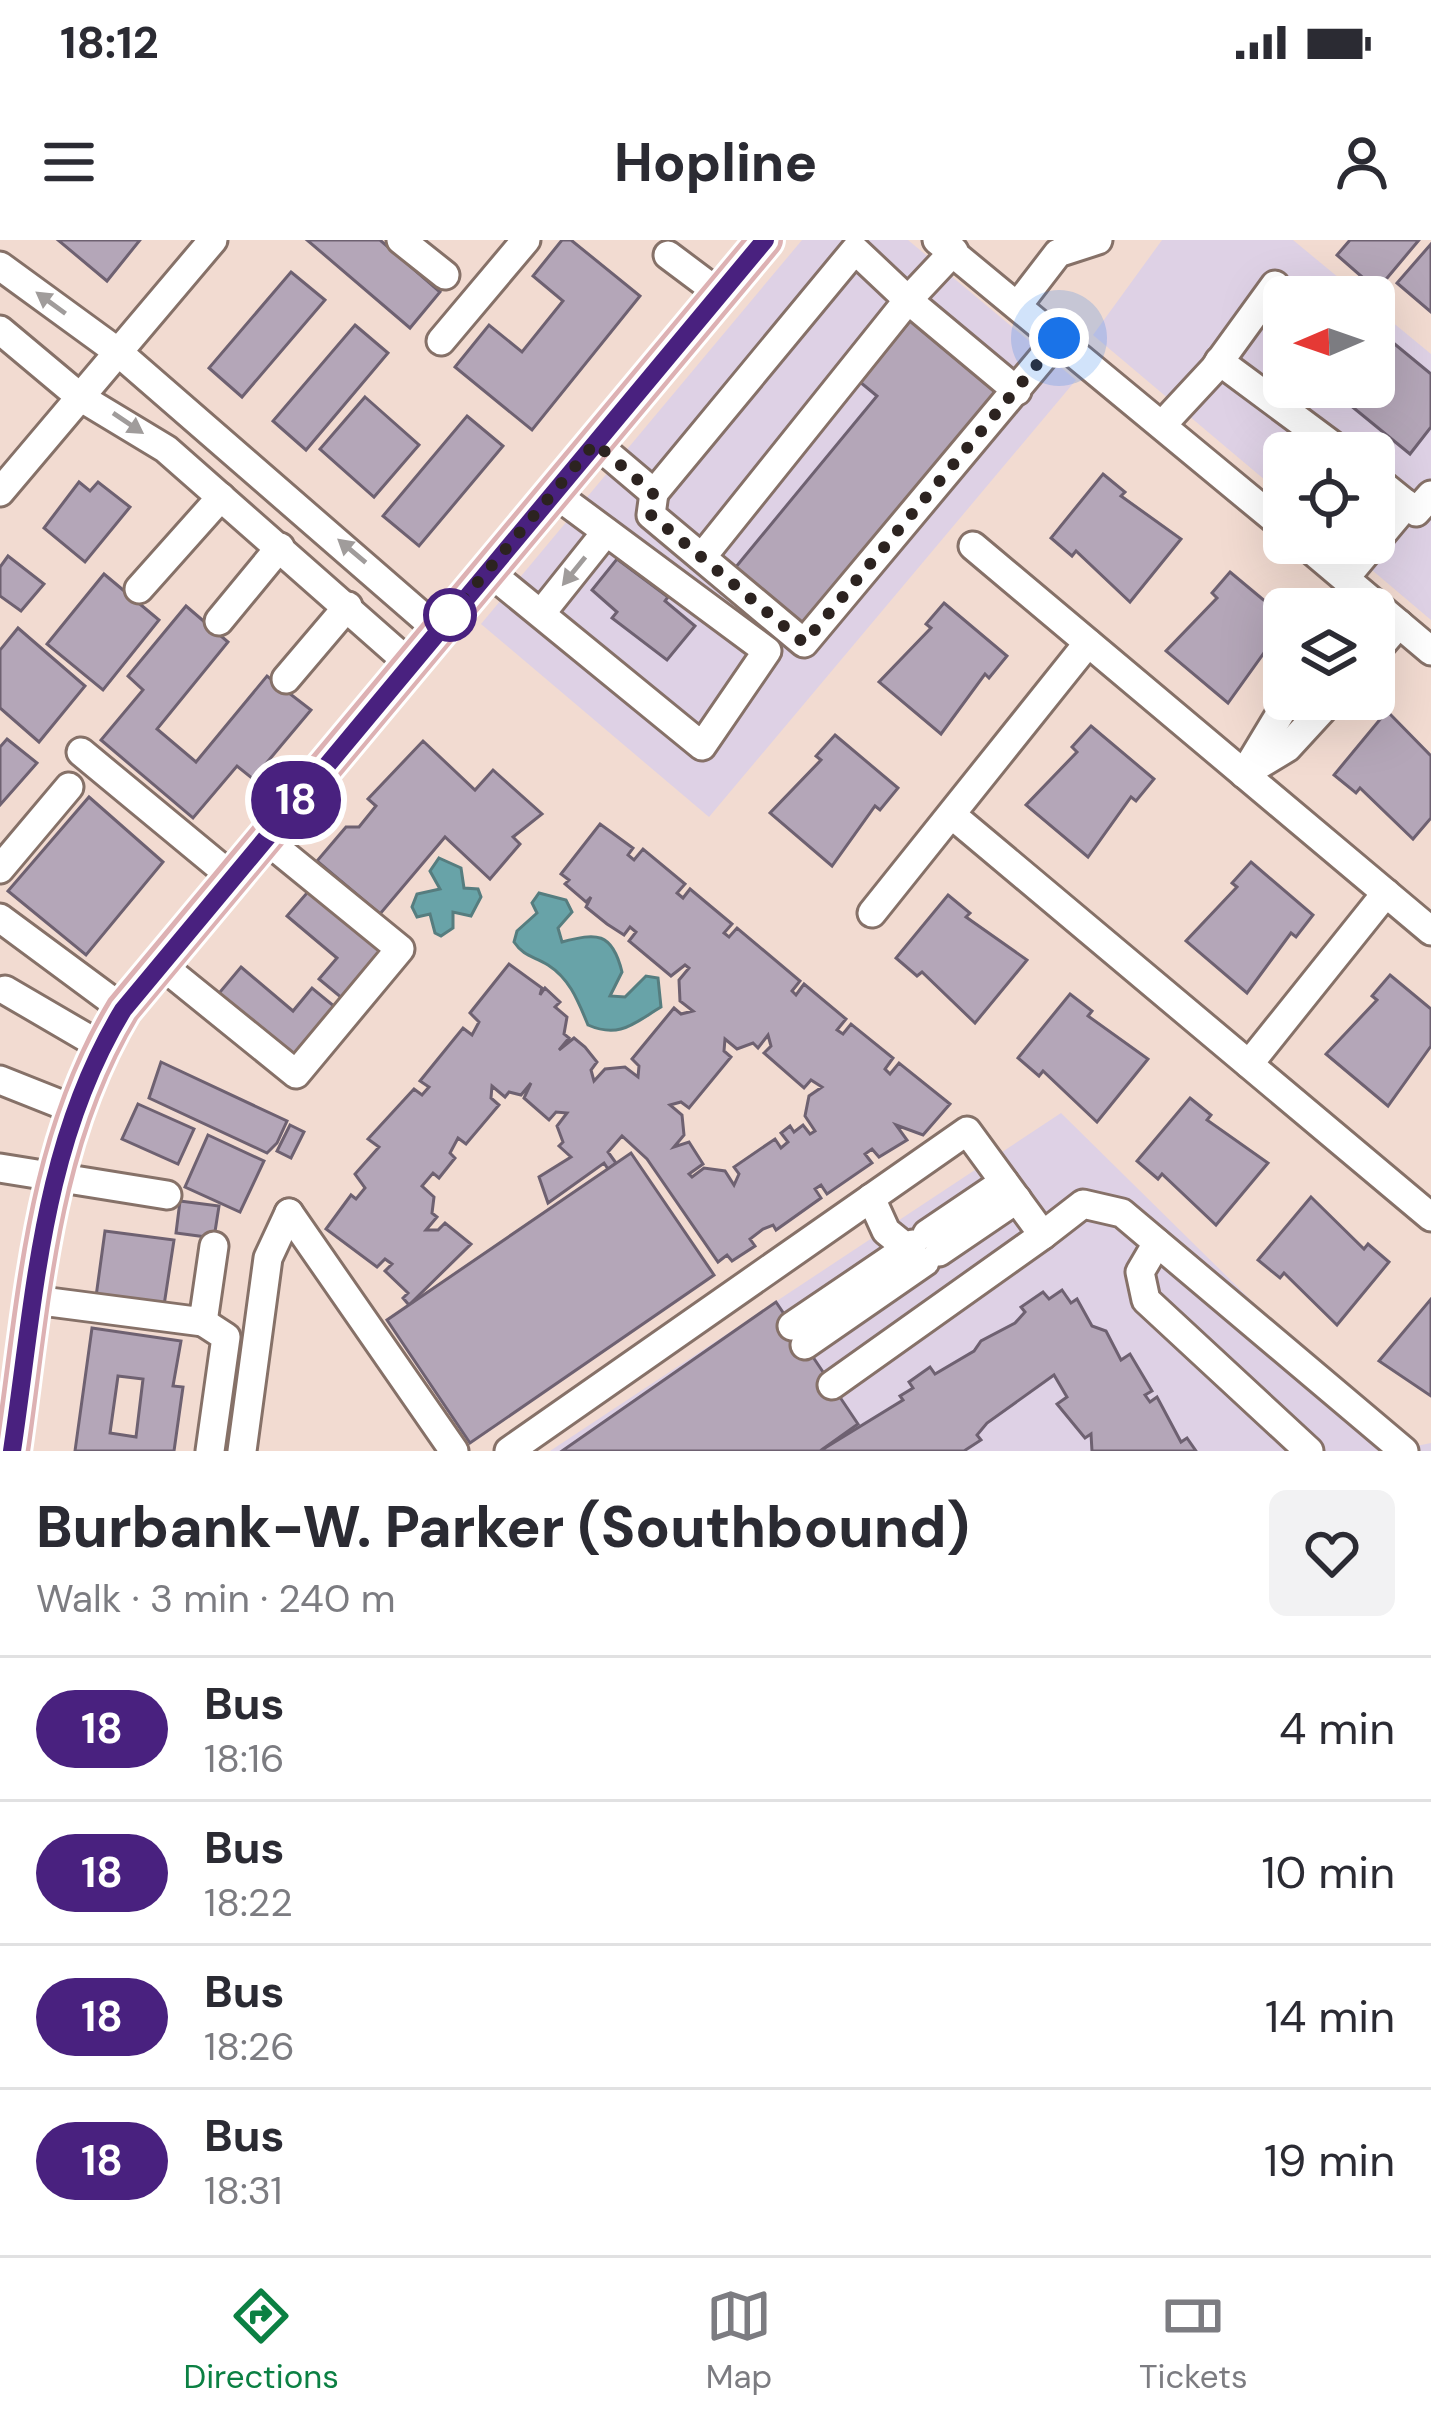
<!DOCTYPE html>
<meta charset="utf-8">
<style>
:root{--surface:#fff;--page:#f2f2f3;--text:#2b2b33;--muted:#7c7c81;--line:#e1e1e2;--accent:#0b8043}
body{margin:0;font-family:"DM Sans",sans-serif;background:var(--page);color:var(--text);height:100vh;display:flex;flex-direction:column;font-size:45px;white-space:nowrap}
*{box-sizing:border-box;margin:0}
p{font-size:39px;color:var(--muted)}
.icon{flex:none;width:66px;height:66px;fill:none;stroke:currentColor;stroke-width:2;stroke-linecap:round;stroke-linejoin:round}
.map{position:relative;height:1211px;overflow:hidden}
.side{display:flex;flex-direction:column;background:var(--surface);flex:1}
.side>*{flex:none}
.badge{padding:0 24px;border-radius:39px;font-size:42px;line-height:78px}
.needle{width:78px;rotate:268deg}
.buttons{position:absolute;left:1263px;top:36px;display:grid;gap:24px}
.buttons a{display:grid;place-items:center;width:132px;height:132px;border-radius:18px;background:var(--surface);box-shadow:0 12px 48px #0002;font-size:60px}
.you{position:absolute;width:60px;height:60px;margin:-30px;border:9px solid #fff;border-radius:50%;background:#1a73e8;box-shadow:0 0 0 18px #1a73e833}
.map>.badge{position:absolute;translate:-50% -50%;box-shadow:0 0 0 6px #fff}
.round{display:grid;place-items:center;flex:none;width:126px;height:126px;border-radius:18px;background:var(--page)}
.overview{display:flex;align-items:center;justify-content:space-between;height:204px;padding:0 36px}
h1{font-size:57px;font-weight:800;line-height:90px}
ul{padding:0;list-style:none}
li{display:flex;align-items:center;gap:36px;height:144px;padding:0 36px;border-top:3px solid var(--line)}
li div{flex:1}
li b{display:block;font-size:45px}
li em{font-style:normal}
li .badge{min-width:132px;font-weight:700;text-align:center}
.status{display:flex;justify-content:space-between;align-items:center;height:84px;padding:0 60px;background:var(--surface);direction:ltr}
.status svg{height:33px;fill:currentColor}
header{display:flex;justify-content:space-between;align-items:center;height:156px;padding:0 36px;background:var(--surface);font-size:54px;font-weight:800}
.tabs{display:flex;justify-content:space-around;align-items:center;height:168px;border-top:3px solid var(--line);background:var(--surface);font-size:33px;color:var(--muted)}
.tabs a{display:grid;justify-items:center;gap:6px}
.tabs .active{color:var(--accent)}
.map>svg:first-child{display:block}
</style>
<div class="status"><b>18:12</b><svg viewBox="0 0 49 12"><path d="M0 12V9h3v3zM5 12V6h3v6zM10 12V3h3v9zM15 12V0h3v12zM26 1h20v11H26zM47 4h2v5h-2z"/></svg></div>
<header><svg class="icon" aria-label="menu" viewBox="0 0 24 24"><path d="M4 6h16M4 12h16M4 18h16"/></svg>Hopline<svg class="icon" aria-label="person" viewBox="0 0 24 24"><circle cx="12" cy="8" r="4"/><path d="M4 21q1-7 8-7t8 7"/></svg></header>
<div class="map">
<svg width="1431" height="1211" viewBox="0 0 1431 1211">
<rect width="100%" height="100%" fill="#f2dbd1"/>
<g fill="#ded1e5">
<polygon points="802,0 908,0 1076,140 709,577 481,384"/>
<polygon points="1162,0 1293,0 1362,57 1284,57 1284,147 1374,147 1374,67 1431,114 1431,380 1340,303 1374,303 1374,213 1284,213 1284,256 1093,95"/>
<polygon points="1061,873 1402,1209 1431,1203 1431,1211 550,1211"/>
</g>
<g fill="#68a3a8" stroke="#567d7f" stroke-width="3">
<polygon points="439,618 461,628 464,648 478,649 481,657 471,676 453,672 453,688 441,696 435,693 430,674 417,677 412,667 417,654 440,649 430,631"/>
<path d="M 539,653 L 566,660 L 572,672 L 558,688 L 562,702 C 596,693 612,691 622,732 L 610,756 L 625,757 L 646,736 L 658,738 L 661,767 C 634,783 620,799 588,785 C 578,761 570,739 548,725 C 534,716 524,717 514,702 L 517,691 L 537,673 L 532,663 Z"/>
</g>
<g fill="#b4a6b8" stroke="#6e6171" stroke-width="3" fill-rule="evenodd">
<polygon points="58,0 140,0 107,41"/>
<polygon points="307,0 380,0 440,52 410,88"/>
<polygon points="562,0 571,0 640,56 532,190 455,127 489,85 522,112 563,61 533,36"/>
<polygon points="1350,0 1419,0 1377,50 1337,15"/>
<polygon points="1431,4 1431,72 1397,43"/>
<polygon points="291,32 325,60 242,157 209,128"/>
<polygon points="914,76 924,85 920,89 997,153 804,386 735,328 877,156 860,142"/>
<polygon points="355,85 388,113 306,210 273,181"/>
<polygon points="1374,87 1431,134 1431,187 1410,214 1328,147 1374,147"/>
<polygon points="365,157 419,205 374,257 320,209"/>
<polygon points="467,176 503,206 419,306 383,276"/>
<polygon points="1103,234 1125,252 1121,256 1181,299 1130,362 1076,311 1072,316 1051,298"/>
<polygon points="79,242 90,251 98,242 130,267 85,322 44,288"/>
<polygon points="8,316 44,344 21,371 0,356 0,327"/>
<polygon points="617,319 668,357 665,361 695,386 667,420 612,378 617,372 592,350"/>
<polygon points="1230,332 1284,377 1284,397 1275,407 1271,403 1228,463 1166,411 1217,358 1212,353"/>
<polygon points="104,334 159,380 103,450 47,404"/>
<polygon points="944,363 1007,416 989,438 985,434 941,494 879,442 931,388 926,384"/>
<polygon points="186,366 228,402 157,489 196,522 267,436 311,470 253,539 237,526 193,578 101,500 143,450 128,436"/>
<polygon points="18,388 85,446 39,502 0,468 0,410"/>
<polygon points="1387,471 1431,516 1431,578 1413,599 1360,548 1356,553 1334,535"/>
<polygon points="1091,486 1154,539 1136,561 1131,557 1088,617 1026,565 1077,512 1072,507"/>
<polygon points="835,495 898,548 880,570 875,566 832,626 770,573 821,520 816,516"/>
<polygon points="7,499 37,523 0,565 0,507"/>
<polygon points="423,501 475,550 493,530 542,574 513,597 520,604 490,639 445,597 380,674 317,621 346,587 359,587 376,566 368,559"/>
<polygon points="89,557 163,622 86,715 8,651"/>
<path d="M 600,584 L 633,608 L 628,615 L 634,620 L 643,609 L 685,644 L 677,653 L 683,658 L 690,649 L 732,684 L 724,693 L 729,697 L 737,688 L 800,741 L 792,751 L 796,755 L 804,744 L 846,779 L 837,790 L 843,794 L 851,784 L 893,818 L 885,829 L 890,834 L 899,823 L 950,864 L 923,895 L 896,885 L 907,900 L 879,917 L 872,909 L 865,914 L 872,923 L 827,954 L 821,945 L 815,949 L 821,958 L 776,990 L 773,985 L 763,989 L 750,999 L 755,1006 L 732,1021 L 727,1015 L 718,1022 L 647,919 L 622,896 L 608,912 L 616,923 L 608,929 L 604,923 L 548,963 L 539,937 L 571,917 L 559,906 L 563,902 L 557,886 L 567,873 L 556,872 L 549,880 L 524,858 L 531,843 L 521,855 L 509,852 L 505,857 L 492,846 L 491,858 L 499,865 L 466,904 L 458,898 L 450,913 L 455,918 L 439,938 L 433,933 L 422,946 L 434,957 L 432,973 L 437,977 L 426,990 L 438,990 L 445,983 L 471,1004 L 409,1065 L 403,1058 L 408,1053 L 385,1031 L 392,1024 L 385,1019 L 377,1027 L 326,989 L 351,955 L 356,959 L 365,948 L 355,934 L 379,907 L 368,899 L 414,849 L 422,855 L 429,847 L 420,841 L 463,788 L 472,795 L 479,782 L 470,773 L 509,724 L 542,748 L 540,755 L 545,748 L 560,762 L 555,767 L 567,777 L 564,794 L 569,798 L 559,810 L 574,798 L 585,807 L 597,822 L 591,830 L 594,841 L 605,829 L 625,827 L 638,837 L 639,826 L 632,819 L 674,768 L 681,774 L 693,771 L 680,761 L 679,740 L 689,728 L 685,725 L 671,736 L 629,701 L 636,692 L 630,687 L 624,695 L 607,684 L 586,667 L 591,657 L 586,662 L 565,644 L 569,640 L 561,634 ZM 768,795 L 771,806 L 764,813 L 804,848 L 811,840 L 822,847 L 809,856 L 805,876 L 815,891 L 810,894 L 803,885 L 794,892 L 790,886 L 781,893 L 788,902 L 781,908 L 775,899 L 734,927 L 739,934 L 734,945 L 725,931 L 704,928 L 692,937 L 689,934 L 703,924 L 689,902 L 674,907 L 684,895 L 682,875 L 670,865 L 681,862 L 689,868 L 731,817 L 724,811 L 725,799 L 737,809 L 753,803 L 758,808 Z"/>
<polygon points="1251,622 1313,675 1296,697 1291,693 1247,753 1186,701 1237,647 1232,643"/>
<polygon points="313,646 386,707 343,759 319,739 337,718 287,676"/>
<polygon points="948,655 970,673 966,677 1027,720 975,783 922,732 917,736 896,718"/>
<polygon points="241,727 293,771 312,748 335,767 290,821 215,758"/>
<polygon points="1390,735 1431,769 1431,806 1388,866 1326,814 1377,760 1372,756"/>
<polygon points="1070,754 1092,771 1088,776 1148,819 1097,882 1043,831 1039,836 1018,818"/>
<polygon points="161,822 287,881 277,903 267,913 149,858"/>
<polygon points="1190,858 1211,875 1207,880 1268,923 1216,985 1162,934 1158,939 1137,921"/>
<polygon points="138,864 194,889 178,924 122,899"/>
<polygon points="290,885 304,892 291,918 277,911"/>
<polygon points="208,895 264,921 240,972 185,947"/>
<polygon points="631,913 714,1035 470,1203 387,1080"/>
<polygon points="1311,957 1364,1009 1368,1004 1389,1022 1337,1085 1284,1033 1280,1038 1258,1020"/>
<polygon points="180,961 219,966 214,998 176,993"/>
<polygon points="105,991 174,1000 163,1072 95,1064"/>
<polygon points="1062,1050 1071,1063 1077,1059 1092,1086 1106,1091 1121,1120 1130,1114 1152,1151 1145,1155 1150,1162 1157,1157 1181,1202 1187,1198 1196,1211 1092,1211 1091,1194 1085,1198 1057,1164 1067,1157 1054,1135 987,1183 977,1195 981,1200 964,1211 820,1211 903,1160 900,1156 913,1148 909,1142 930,1127 935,1134 974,1111 981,1101 1015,1083 1025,1072 1021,1067 1043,1052 1049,1059"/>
<polygon points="1431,1059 1431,1156 1379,1121"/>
<polygon points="776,1062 858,1184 820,1211 562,1211"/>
<path d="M 92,1088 L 181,1101 L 173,1146 L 183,1147 L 174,1211 L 75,1211 ZM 118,1136 L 143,1139 L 136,1197 L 110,1193 Z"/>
</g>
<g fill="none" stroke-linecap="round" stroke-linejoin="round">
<defs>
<g id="minor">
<polyline points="401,0 445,35"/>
<polyline points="937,0 1284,287"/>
<polyline points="668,15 720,54"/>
<polyline points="0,26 118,112 438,390"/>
<polyline points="1018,65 1058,13 1098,0"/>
<polyline points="0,90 80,157 166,209 410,424"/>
<polyline points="441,101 526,0"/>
<polyline points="1219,121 1343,213"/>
<polyline points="1162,185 1214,129 1275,45"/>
<polyline points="595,203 654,253 855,10 908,60 954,11"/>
<polyline points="1374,238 1416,272 1431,255"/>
<polyline points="0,252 213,0"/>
<polyline points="654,253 651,275 804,403 1059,98"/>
<polyline points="1303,303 1431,411"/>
<polyline points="973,306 1431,691"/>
<polyline points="702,317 908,60 1017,151"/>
<polyline points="488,331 702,506 767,411 554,253"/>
<polyline points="1345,338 1407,264"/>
<polyline points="139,349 221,257"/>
<polyline points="543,371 606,292"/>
<polyline points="219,381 280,307"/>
<polyline points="1374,413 1399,384"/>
<polyline points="286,439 348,366"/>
<polyline points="81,512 232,637"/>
<polyline points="1245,532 1289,459"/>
<polyline points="1244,534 1287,508 1332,459"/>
<polyline points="952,575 1431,977"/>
<polyline points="0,629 69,547"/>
<polyline points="872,673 1088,403"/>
<polyline points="0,678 123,769"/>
<polyline points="159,723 296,834 400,709 264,598"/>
<polyline points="5,750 101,806"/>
<polyline points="1249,824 1386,653"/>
<polyline points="0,840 73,869"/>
<polyline points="0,928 167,955"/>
<polyline points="871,958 886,991 907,1008"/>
<polyline points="289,973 454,1211"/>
<polyline points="927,994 1004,942"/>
<polyline points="1157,1003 1140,1032 1146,1060 1309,1211"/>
<polyline points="939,1012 1017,959"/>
<polyline points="34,1060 203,1082 214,1006"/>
<polyline points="203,1082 226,1097 210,1211"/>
<polyline points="792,1086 913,1004"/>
<polyline points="805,1105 925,1022"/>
<polyline points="832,1145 1043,995"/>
<polyline points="242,1211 268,1018 289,973"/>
<polyline points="509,1211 967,891 1043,995 1083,964 1122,973 1404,1211"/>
</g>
<path id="major" d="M 12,1211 C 34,1058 42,904 123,769 L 765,0"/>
</defs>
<use href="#minor" stroke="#867168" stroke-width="33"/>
<use href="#major" stroke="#fff" stroke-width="42"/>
<use href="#minor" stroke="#fff" stroke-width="27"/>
<use href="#major" stroke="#ddb1b3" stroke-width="36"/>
</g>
<defs><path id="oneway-solid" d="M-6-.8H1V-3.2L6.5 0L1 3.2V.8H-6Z" transform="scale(3)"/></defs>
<g fill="#a09c9b">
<use href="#oneway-solid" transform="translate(51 63) rotate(-144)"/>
<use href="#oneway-solid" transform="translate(128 183) rotate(34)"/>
<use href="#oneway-solid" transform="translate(352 311) rotate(-140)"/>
<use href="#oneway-solid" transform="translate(574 331) rotate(129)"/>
</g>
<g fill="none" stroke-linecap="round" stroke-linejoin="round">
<defs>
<path id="line" d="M 12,1211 C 35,1058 41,905 123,770 L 765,0"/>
</defs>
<use href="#line" stroke="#fff" stroke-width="27"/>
<use href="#line" stroke="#49217f" stroke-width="18"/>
<polyline stroke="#2c2320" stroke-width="12" stroke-dasharray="0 21.6" points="450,375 595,203 653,253 651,275 804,403 1059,98"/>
</g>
<circle fill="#fff" stroke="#49217f" stroke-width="6" cx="450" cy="375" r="24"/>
</svg>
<div class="buttons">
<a><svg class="needle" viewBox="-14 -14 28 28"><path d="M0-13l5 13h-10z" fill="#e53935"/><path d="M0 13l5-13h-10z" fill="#7c7c81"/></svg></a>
<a><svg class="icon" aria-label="locate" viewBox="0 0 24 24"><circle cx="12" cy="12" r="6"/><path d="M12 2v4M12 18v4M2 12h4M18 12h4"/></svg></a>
<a><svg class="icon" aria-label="layers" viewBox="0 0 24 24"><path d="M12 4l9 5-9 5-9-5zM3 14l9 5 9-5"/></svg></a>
</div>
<div class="you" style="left:1059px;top:98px"></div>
<b class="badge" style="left:296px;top:560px;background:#49217f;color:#fff">18</b>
</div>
<section class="side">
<div class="overview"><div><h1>Burbank-W. Parker (Southbound)</h1><p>Walk · 3 min · 240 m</p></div><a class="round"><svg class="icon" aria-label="heart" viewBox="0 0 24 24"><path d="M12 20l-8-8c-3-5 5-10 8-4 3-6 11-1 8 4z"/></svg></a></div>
<ul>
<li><span class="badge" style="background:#49217f;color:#fff">18</span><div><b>Bus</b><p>18:16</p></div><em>4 min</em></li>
<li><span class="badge" style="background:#49217f;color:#fff">18</span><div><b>Bus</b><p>18:22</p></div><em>10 min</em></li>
<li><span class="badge" style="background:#49217f;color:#fff">18</span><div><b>Bus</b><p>18:26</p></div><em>14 min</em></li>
<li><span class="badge" style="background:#49217f;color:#fff">18</span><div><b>Bus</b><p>18:31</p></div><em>19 min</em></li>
</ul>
</section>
<nav class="tabs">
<a class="active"><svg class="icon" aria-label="directions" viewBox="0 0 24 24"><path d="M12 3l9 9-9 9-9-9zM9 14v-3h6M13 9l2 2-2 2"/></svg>Directions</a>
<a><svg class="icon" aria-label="map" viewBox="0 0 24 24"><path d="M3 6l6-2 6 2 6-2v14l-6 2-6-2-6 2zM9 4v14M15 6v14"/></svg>Map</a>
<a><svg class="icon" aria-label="tickets" viewBox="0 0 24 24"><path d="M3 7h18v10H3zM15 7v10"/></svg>Tickets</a>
</nav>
